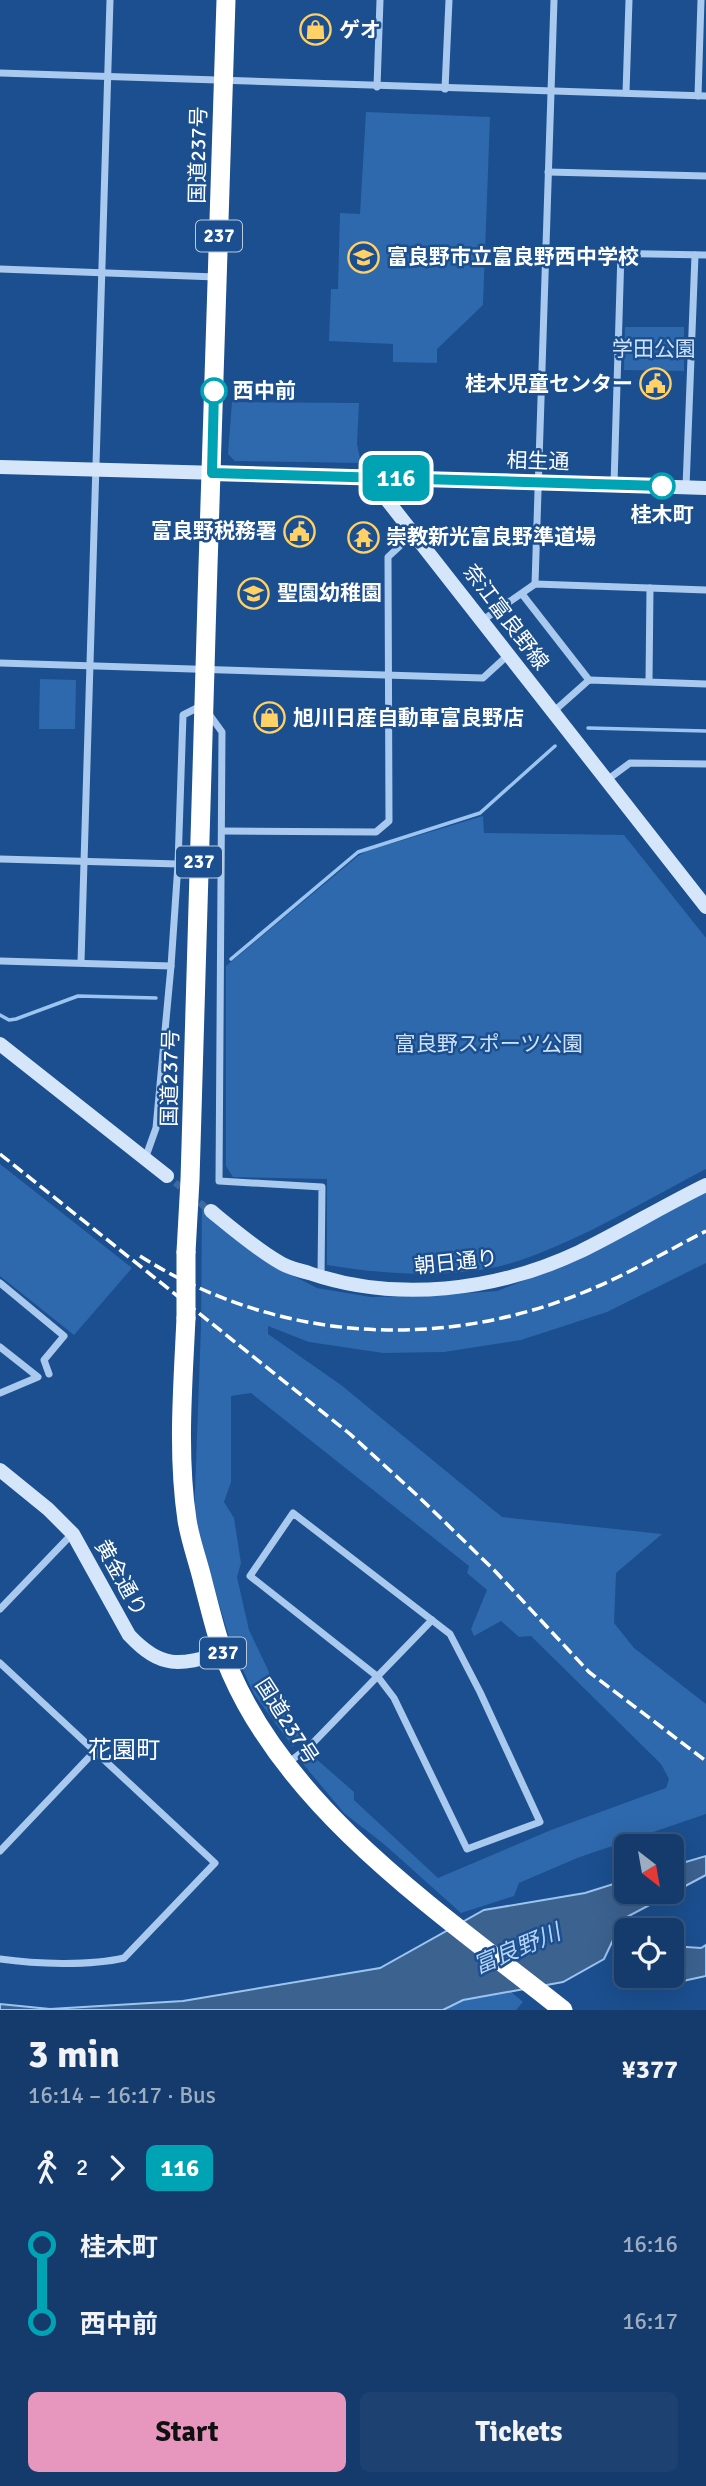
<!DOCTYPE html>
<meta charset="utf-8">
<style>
:root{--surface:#143b6b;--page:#1d4271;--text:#f1f3f6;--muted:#9dadc1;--line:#33557e;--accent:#e797bd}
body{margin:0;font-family:Signika,"Noto Sans JP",sans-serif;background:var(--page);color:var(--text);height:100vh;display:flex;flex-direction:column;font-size:26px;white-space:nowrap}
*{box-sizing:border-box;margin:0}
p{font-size:23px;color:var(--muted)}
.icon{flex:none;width:38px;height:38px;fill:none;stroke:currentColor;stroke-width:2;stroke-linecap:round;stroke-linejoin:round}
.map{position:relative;height:2010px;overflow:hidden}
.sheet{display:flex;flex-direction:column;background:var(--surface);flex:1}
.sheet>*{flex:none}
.badge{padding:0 14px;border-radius:10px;font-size:24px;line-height:46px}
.needle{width:46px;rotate:149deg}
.tools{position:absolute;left:614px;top:1834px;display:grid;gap:14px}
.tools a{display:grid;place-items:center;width:70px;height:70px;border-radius:10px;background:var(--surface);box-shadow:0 7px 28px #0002,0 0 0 2px var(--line);font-size:35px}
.map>.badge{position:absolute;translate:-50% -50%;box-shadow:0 0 0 4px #fff}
.legs{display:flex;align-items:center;gap:10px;height:77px;padding:0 28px;font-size:23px}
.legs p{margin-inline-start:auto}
.overview{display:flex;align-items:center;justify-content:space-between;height:119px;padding:0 28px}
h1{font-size:38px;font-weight:700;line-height:52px}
.button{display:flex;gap:14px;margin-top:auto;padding:14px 28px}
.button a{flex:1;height:80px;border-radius:10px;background:var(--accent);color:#111;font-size:28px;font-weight:700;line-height:80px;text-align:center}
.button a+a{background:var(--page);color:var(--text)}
ul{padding:0 28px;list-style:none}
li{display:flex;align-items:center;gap:24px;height:77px;font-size:26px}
li i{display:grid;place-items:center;width:10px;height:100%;margin:0 9px;background:currentColor}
li i::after{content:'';width:18px;height:18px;margin:-9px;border:5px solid;border-radius:50%;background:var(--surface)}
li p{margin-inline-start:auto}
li:first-child i{background:linear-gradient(#0000 50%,currentColor 0)}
li:last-child i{background:linear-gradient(currentColor 50%,#0000 0)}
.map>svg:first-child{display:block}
</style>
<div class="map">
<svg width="706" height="2010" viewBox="0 0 706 2010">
<rect width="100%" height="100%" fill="#1b4f8f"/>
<g fill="#2e69ad">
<polygon points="366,112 490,117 483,305 437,349 437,363 393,362 393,344 329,341 331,289 338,289 340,213 360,214"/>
<polygon points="625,327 684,327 684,371 624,370"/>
<polygon points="232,402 359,403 357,444 361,463 235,461 228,454"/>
<polygon points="40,679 76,680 75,729 39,729"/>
<path d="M 483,816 L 484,833 L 624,835 L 706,938 L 706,1169 C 644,1201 584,1239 518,1261 C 459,1280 387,1275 327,1265 L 327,1179 L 233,1177 L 226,1166 L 226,966 L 358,856 L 367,851 Z"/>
<polygon points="0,1164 132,1268 74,1335 0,1276"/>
<polygon points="706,1192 706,1263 607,1312 521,1340 444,1352 383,1353 309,1342 268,1326 268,1334 341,1385 502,1517 662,1534 616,1573 614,1623 634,1648 706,1704 706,1814 577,1858 519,1883 514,1896 461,1913 385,1845 344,1813 299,1759 306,1750 354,1792 354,1800 438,1878 551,1830 666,1788 669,1779 661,1764 531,1636 519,1637 501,1621 474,1636 471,1629 487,1590 467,1573 469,1566 251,1393 231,1396 231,1482 224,1502 234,1518 241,1563 237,1577 249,1630 269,1672 269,1683 290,1701 284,1712 304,1732 293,1747 254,1694 231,1644 194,1519 201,1327 202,1205 278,1268 317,1288 371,1297 430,1296 497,1291 578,1260"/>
<polygon points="489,1990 510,1991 523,2002 516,2010 428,2010"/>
</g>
<g fill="#3c6290" stroke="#9cc4f0" stroke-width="2">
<polygon points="706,1856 706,1875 623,1919 604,1959 563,1982 463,2000 443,2010 0,2010 0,2004 50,2009 183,2001 380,1968 484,1910 585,1893 626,1880 626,1892 672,1892 672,1866"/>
<polygon points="706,1945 706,1976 683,1981 670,1976 672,1976 672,1946 701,1948"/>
</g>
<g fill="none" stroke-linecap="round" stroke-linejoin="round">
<g stroke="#9cc4f0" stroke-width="3.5">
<polyline points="588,728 706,731"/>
<polyline points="231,959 358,852 480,813 555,746"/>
<polyline points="0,1015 9,1020 16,1019 78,996 156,998"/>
</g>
<polyline stroke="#3d69a0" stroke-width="7" stroke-dasharray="7 3.5" stroke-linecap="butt" points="167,1176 210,1211"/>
<g stroke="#a9c9ee" stroke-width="7">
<polyline points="0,73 706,96"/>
<polyline points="377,87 380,0"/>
<polyline points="445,89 449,0"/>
<polyline points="626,93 629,0"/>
<polyline points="698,96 701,0"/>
<polyline points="548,172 706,176"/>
<polyline points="545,252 706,255"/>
<polyline points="0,269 216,277"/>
<polyline points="614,484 621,252"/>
<polyline points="686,487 695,255"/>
<polyline points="535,584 554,0"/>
<polyline points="522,594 589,680"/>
<polyline points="483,620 535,584 706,590"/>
<polyline points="0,663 483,678 508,655"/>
<polyline points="649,681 650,588"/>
<polyline points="553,712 589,680 706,684"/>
<polyline points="209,714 222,732 219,1181 322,1187 321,1276"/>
<polyline points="607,780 630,763 706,764"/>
<polyline points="222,831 376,832 389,821 388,557 414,533"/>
<polyline points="0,859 178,864"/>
<polyline points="0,961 171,966"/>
<polyline points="81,962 110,0"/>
<polyline points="145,1159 156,1128 171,966 178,864 183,715 201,706"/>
<polyline points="0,1283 64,1336 44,1360 49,1374"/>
<polyline points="0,1347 38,1377 0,1393"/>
<polygon points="293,1513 450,1634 480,1692 540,1822 467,1849 394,1698 378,1677 250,1576"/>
<polyline points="0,1609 72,1534"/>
<path d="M 0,1663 L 215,1863 L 124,1958 C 90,1966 35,1964 0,1959"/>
<polyline points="288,1763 311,1745 432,1620"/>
<polyline points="0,1851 94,1752"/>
</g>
<g stroke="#d6e6fa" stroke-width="14">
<polyline points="0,467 369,477 706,907"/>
<polyline points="369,477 706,488"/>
<polyline points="0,1044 167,1176"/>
<path d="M 211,1211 C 233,1229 255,1248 279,1262 C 288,1268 299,1270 309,1273 C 396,1303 496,1291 579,1252 C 622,1231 663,1206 706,1185"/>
<path d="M 0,1470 L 48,1509 L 73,1534 L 129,1635 C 162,1670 179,1665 223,1653"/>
</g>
<g stroke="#fff" stroke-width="19">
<path d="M 186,1252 L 190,1180 C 200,787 214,393 226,0"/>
<path d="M 186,1318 C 183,1385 177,1453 187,1520 C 190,1540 198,1561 203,1582 C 211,1612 218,1644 231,1673 C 293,1815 445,1916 563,2010"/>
</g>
<g stroke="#fff" stroke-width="3.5" stroke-dasharray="12 5" stroke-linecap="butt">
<polyline points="0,1154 350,1434 419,1497 494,1570 589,1672 706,1761"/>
<path d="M 140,1256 C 274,1341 436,1352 582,1293 C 625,1276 665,1252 706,1231"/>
</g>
<polyline stroke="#fff" stroke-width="19" points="186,1318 186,1252"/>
</g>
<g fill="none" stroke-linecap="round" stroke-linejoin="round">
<defs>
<polyline id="line-1" points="214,391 212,473 662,486"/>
</defs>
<use href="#line-1" stroke="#fff" stroke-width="16"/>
<use href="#line-1" stroke="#00a3b4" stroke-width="10"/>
</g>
<defs>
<symbol id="shop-ring" viewBox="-11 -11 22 22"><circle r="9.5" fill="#1b4f8f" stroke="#ffd166" stroke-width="1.5"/><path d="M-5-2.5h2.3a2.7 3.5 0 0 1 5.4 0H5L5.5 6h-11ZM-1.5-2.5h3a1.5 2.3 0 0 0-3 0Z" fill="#ffd166"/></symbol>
<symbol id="school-ring" viewBox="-11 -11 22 22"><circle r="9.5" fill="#1b4f8f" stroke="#ffd166" stroke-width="1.5"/><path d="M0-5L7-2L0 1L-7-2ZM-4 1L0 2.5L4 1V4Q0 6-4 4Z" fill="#ffd166"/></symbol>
<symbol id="civic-ring" viewBox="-11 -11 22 22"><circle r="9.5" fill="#1b4f8f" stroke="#ffd166" stroke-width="1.5"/><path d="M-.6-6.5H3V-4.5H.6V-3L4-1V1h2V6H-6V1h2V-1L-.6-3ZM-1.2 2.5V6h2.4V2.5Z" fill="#ffd166"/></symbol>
<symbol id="temple-ring" viewBox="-11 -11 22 22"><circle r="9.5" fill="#1b4f8f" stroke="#ffd166" stroke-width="1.5"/><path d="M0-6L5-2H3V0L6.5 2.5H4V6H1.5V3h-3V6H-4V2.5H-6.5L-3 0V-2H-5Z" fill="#ffd166"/></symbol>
</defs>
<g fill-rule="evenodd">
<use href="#shop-ring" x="298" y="12" width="35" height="35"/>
<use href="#school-ring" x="346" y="240" width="35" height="35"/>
<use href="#civic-ring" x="638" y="366" width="35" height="35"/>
<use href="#civic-ring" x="282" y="514" width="35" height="35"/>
<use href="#temple-ring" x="346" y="520" width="35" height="35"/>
<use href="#school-ring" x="236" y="576" width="35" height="35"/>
<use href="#shop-ring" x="252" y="700" width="35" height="35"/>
</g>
<g fill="#fff" stroke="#00a3b4" stroke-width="3.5">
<circle cx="214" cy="391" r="12"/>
<circle cx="662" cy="486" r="12"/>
</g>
<g text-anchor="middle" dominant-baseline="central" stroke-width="5" stroke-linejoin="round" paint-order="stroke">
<g fill="#1b4f8f" stroke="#bbcadd" stroke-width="2">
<rect x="196" y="220.5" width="46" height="31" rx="5"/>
<rect x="176" y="846.5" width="46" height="31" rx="5"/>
<rect x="200" y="1637.5" width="46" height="31" rx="5"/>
</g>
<g font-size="19" font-weight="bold" fill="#fff">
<text x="219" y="236">237</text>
<text x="199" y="862">237</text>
<text x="223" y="1653">237</text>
</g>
<g font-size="21" font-weight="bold" fill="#fff" stroke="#1b4f8f" text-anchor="start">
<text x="339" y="30">ゲオ</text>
<text x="387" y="257">富良野市立富良野西中学校</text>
<text x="633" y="384" text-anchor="end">桂木児童センター</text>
<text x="277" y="531" text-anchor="end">富良野税務署</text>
<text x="386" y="537">崇教新光富良野準道場</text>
<text x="277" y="593">聖園幼稚園</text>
<text x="293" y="718">旭川日産自動車富良野店</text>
</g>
<g font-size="21" fill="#fff" stroke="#1b4f8f">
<text transform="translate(198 155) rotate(-89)">国道237号</text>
<text transform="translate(538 461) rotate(2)">相生通</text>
<text transform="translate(506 617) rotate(53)">奈江富良野線</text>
<text transform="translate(170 1078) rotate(-89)">国道237号</text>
<text transform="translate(456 1262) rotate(-6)">朝日通り</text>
<text transform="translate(121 1578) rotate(61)">黄金通り</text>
<text transform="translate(287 1721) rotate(57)">国道237号</text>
</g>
<g font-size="21" fill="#cfe3fa" stroke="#1b4f8f">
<text x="654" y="349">学田公園</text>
<text x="489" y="1044">富良野スポーツ公園</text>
</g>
<g font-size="21" font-weight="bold" fill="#fff" stroke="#1b4f8f" text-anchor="start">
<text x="233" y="391">西中前</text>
<text x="662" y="515" text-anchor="middle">桂木町</text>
</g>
<g font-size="23" font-style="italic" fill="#b5d3f5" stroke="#1b4f8f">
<text transform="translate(517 1949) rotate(-23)">富良野川</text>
</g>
<g font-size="24" fill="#fff" stroke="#1b4f8f">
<text x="124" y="1750">花園町</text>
</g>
</g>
</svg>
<div class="tools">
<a><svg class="needle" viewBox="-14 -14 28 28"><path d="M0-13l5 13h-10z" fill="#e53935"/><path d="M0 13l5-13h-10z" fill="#9dadc1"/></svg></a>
<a><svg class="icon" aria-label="locate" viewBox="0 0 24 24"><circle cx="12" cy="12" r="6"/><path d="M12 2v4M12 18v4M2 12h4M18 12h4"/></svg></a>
</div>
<b class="badge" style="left:396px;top:478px;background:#00a3b4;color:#fff">116</b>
</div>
<section class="sheet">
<div class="overview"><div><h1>3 min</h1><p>16:14 – 16:17 · Bus</p></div><b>¥377</b></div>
<div class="legs"><svg class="icon" aria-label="walk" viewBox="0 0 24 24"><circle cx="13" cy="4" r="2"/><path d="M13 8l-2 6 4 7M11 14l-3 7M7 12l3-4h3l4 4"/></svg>2<svg class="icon" aria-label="forward" viewBox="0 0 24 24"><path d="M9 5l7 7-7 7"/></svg><b class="badge" style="background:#00a3b4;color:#fff">116</b></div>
<ul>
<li><i style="color:#00a3b4"></i><b>桂木町</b><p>16:16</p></li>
<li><i style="color:#00a3b4"></i><b>西中前</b><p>16:17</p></li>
</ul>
<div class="button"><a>Start</a><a>Tickets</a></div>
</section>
